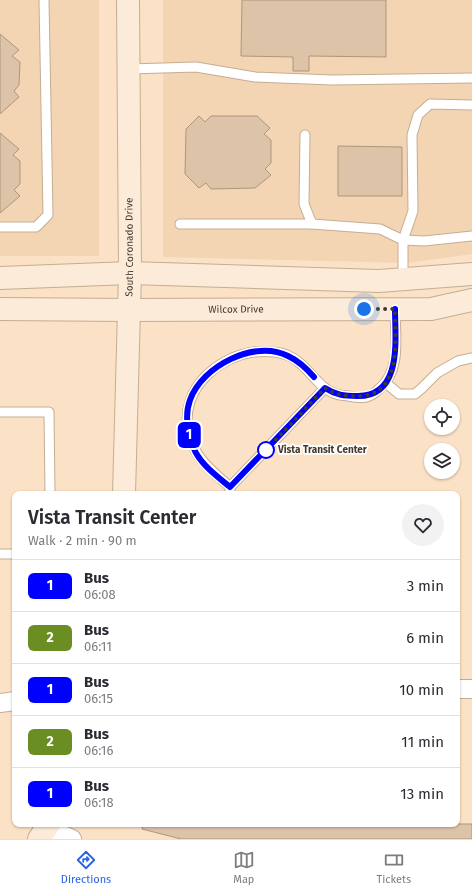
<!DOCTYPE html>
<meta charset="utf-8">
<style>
:root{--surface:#fff;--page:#f2f2f3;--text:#2b2b33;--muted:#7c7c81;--line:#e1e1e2;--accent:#2563eb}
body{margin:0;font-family:"Fira Sans",sans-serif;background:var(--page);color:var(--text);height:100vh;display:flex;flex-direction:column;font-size:15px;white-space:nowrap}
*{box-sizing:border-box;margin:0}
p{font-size:13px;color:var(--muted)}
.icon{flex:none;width:22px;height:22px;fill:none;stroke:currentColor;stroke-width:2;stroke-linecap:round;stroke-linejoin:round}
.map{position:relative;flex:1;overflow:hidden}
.side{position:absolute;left:12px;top:491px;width:448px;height:336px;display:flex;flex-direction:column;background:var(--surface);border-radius:8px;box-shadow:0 1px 3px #0004}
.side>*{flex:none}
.badge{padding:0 8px;border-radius:6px;font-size:14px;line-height:26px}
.fabs{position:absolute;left:424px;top:399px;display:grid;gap:8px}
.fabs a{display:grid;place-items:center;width:36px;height:36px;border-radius:50%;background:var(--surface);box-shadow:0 1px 3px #0004;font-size:20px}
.you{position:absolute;width:20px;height:20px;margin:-10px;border:3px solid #fff;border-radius:50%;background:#1a73e8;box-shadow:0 0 0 6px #1a73e833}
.map>.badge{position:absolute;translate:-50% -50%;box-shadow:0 0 0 2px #fff}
.round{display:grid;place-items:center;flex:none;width:42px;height:42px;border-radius:21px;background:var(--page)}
.headline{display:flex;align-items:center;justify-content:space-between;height:68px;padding:0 16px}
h1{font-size:19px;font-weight:600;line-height:30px}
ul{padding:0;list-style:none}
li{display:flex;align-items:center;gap:12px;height:52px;padding:0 16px;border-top:1px solid var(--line)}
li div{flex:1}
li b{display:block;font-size:15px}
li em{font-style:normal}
li .badge{min-width:44px;font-weight:700;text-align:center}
.tab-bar{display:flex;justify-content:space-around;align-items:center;height:56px;border-top:1px solid var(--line);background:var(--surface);font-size:11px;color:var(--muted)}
.tab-bar a{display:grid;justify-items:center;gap:2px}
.tab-bar .selected{color:var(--accent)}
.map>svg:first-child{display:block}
</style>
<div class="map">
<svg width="472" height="839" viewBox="0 0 472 839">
<rect width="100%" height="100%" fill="#fbe1c5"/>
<g fill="#f4d5b3">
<rect x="0" y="0" width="99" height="256"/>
<polygon points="163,0 472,0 472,254 408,263 163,257"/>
</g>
<g fill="#ddc3a8" stroke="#ae967b">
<polygon points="242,0 386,0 386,57 309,56 309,71 293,71 293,57 241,56"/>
<polygon points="0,34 19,50 12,56 20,62 19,85 14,91 19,97 0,114"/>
<polygon points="199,116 205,122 211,116 257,116 270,128 264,134 271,140 271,163 265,169 271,175 255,188 211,189 206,183 199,188 185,174 186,129"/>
<polygon points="0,133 19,149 13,155 20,161 20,184 14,190 20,196 0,213"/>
<polygon points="338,146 402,147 402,196 338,196"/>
<polygon points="143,824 472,824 472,839 181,839 142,829"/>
</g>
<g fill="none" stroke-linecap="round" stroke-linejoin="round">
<defs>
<g id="lane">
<polyline points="129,69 196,67 255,77 332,80 472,78"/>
<polyline points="305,135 304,204 312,224 380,229 403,240 424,241 472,236"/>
<polyline points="180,224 312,224"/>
<polyline points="0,227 36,227 48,215 44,0"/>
<polyline points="403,279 403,240 413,211 412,135 418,115 430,104 472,105"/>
<polyline points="386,383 399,394 415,394 422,388 437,373 458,361 472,358"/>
<polyline points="0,412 49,412 50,494"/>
<path d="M 230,487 C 211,470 194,458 188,431 C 184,410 192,390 206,376 C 219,363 237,354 254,352 C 266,351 276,351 287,355 C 307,363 317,388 336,394 C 340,396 344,395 348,396 C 353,397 361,398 366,397 C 371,396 376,392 379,389 C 402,370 395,336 395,309"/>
<polyline points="230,494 230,487 325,388"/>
<polyline points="0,554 15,554"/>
</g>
<g id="street">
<polyline points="457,689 472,689"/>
<polyline points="0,703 15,701"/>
<polyline points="47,828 72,839"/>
</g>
<g id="secondary">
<polyline points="0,278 130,273 379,281 472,274"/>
<path id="s1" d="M 0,309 L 129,310 L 431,309 L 472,300"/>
<path id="s2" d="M 124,494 L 130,273 L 128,0"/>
<polyline points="39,839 49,824"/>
</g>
</defs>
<use href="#lane" stroke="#c5ad92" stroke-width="11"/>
<use href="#street" stroke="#c5ad92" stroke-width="20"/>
<use href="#secondary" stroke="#c5ad92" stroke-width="24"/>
<use href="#lane" stroke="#fff" stroke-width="9"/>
<use href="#street" stroke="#fff" stroke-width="18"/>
<use href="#secondary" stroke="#fcebd8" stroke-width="22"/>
</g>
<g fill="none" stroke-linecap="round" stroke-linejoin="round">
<defs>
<path id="line" d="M 314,377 C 307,369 299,361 288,356 C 255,339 202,366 190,400 C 184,416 188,438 196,453 C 204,467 218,477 230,487 L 325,388 C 336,395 344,396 357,396 C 403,397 395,339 395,309"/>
</defs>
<use href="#line" stroke="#fff" stroke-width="9"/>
<use href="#line" stroke="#00f" stroke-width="6"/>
<path stroke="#41372c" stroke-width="4" stroke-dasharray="0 7.2" d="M 266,450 L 325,388 C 336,395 344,396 357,396 C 403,397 395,339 395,309 L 364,309"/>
</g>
<circle fill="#fff" stroke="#00f" stroke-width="2" cx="266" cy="450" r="8"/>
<g text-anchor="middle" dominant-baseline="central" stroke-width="3.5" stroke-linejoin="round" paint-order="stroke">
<g font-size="10" fill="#41372c" stroke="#fff">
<text stroke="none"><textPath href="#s2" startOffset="247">South Coronado Drive</textPath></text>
<text stroke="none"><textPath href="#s1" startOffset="236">Wilcox Drive</textPath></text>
</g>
<g font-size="10" font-weight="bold" fill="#41372c" stroke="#fff" text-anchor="start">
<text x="278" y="450">Vista Transit Center</text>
</g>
</g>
</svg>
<div class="fabs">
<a><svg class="icon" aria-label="locate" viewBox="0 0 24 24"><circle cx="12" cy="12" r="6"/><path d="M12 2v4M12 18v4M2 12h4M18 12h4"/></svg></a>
<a><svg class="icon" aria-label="layers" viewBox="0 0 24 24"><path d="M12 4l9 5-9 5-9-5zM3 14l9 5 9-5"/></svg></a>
</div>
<div class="you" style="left:364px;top:309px"></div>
<b class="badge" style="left:189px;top:435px;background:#00f;color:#fff">1</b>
<section class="side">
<div class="headline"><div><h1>Vista Transit Center</h1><p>Walk · 2 min · 90 m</p></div><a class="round"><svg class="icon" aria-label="heart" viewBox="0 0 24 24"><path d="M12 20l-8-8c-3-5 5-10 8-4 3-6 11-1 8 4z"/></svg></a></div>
<ul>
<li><span class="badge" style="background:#00f;color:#fff">1</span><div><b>Bus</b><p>06:08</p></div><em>3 min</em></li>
<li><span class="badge" style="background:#6b8e23;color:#fff">2</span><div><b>Bus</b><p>06:11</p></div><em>6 min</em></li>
<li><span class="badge" style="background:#00f;color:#fff">1</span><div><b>Bus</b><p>06:15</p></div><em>10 min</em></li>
<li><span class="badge" style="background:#6b8e23;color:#fff">2</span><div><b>Bus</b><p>06:16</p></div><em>11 min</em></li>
<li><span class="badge" style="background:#00f;color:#fff">1</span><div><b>Bus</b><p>06:18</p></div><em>13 min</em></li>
</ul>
</section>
</div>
<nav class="tab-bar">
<a class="selected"><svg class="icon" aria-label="directions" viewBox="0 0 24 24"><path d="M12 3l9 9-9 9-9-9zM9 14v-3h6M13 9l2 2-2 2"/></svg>Directions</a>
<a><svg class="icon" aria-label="map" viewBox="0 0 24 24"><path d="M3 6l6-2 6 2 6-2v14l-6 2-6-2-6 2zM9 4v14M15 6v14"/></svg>Map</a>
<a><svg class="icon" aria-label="tickets" viewBox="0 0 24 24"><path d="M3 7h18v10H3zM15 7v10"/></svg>Tickets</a>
</nav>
